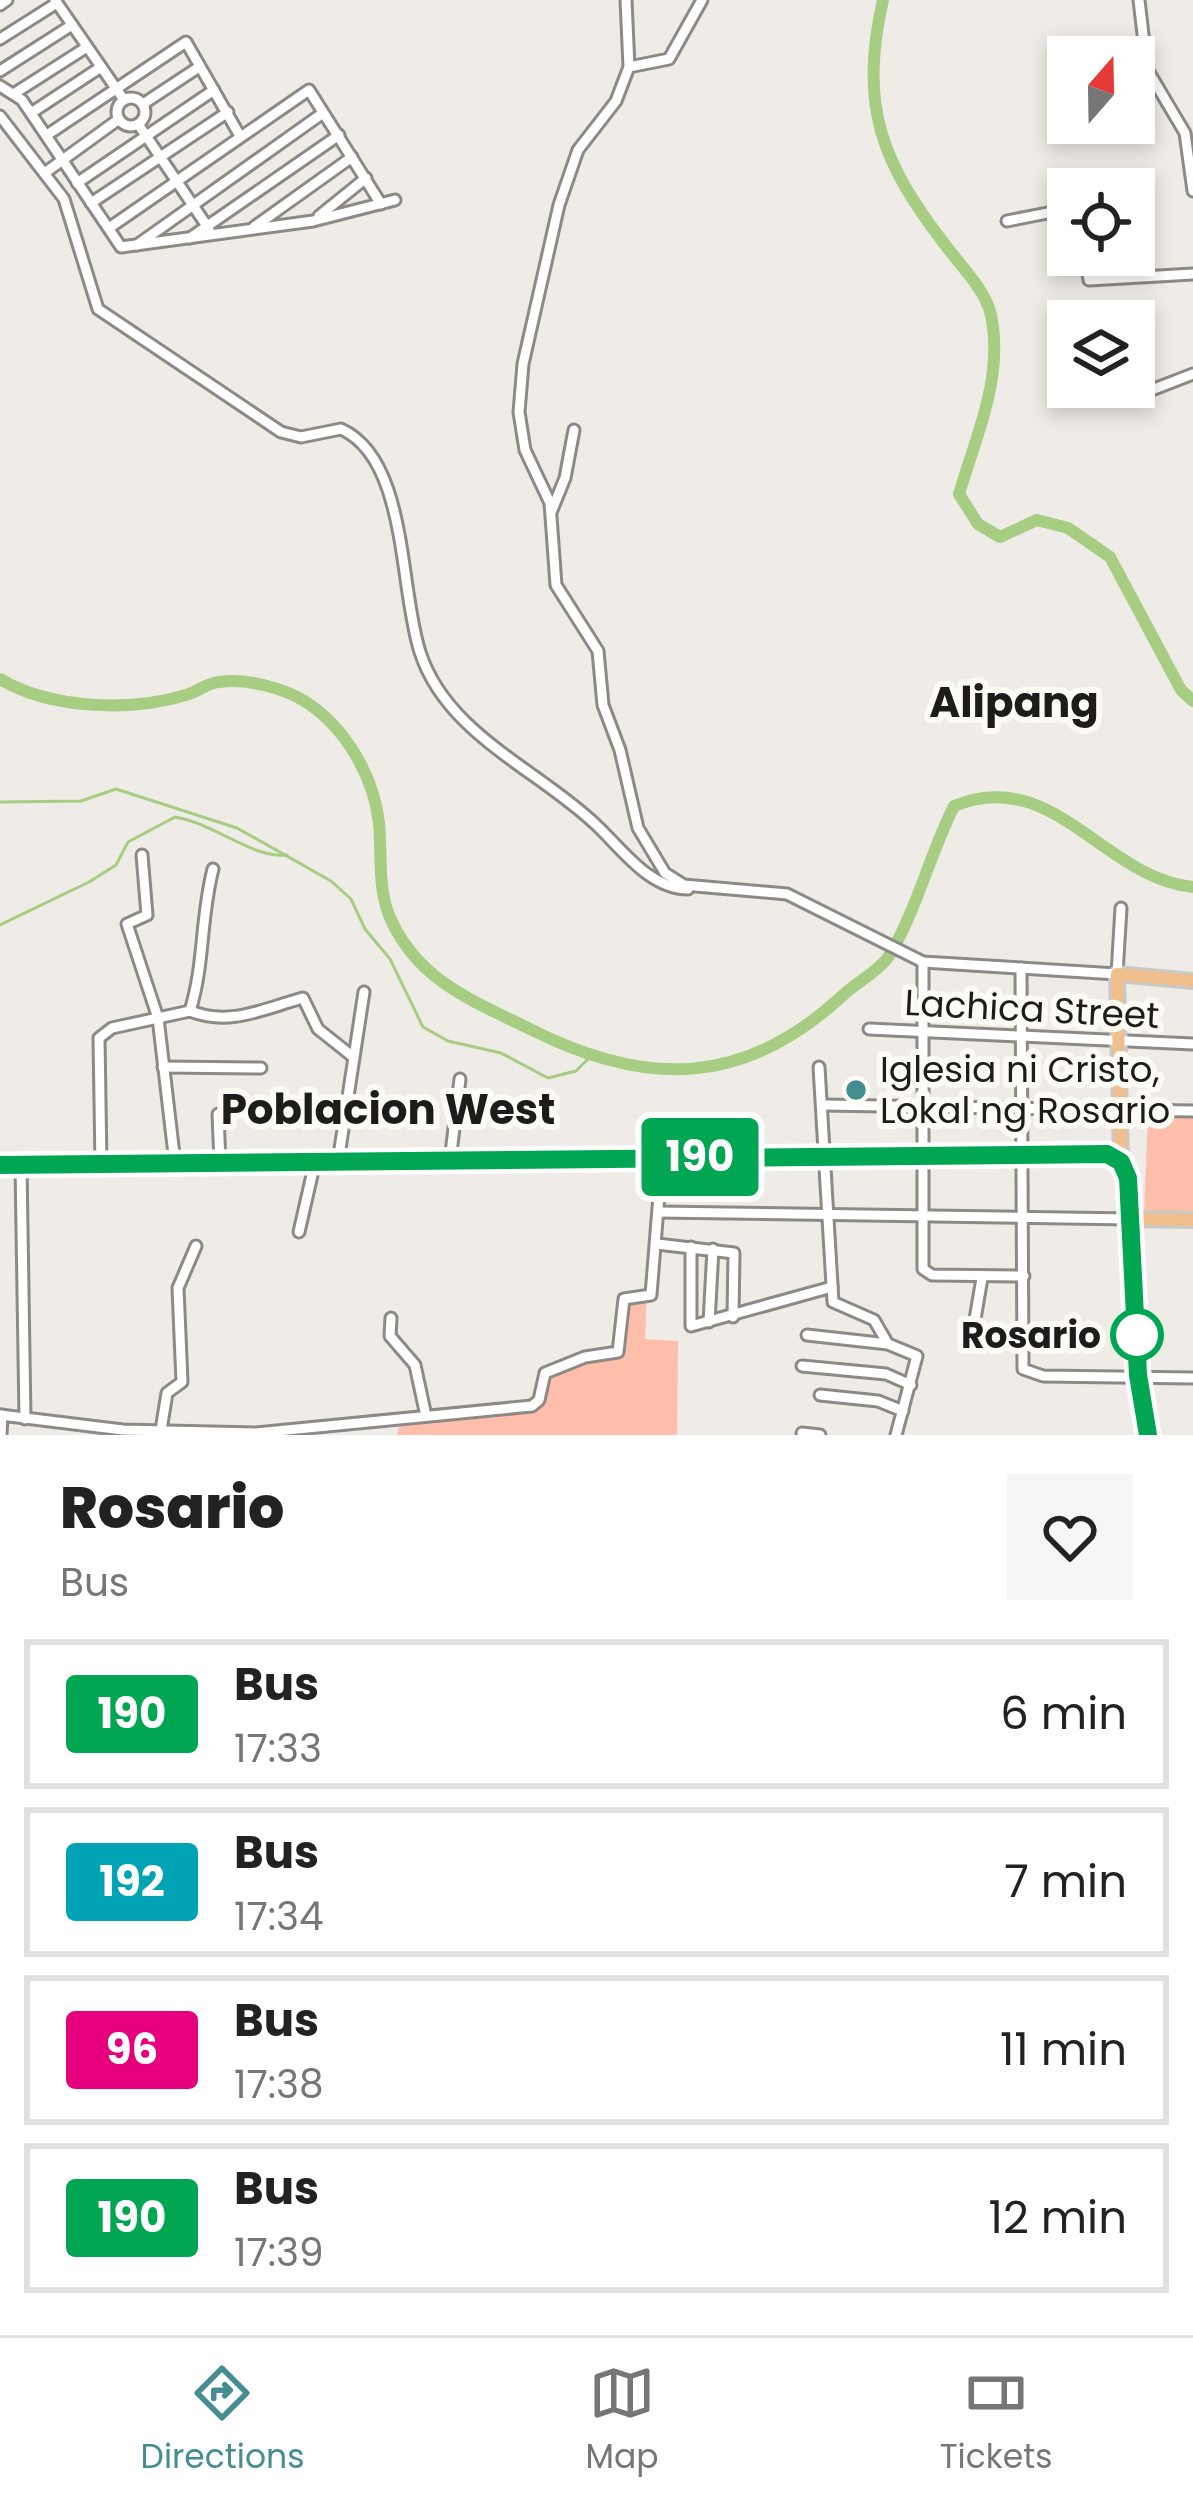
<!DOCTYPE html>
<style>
:root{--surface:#fff;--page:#f6f6f6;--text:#222;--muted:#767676;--line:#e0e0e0;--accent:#458d91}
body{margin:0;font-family:Poppins,sans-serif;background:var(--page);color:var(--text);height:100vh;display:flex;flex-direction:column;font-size:45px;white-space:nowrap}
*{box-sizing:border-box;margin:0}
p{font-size:39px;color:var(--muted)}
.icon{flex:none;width:66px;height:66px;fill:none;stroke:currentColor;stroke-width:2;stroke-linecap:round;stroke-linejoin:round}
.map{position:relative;height:1435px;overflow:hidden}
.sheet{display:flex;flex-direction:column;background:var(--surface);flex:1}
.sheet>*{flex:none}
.badge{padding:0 24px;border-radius:9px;font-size:42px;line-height:78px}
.needle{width:78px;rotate:20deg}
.fabs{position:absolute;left:1047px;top:36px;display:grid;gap:24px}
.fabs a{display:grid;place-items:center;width:108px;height:108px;border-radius:0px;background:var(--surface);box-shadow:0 6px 18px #0003;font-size:60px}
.map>.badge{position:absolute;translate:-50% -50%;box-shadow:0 0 0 6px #fff}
.round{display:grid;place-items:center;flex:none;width:126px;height:126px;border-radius:0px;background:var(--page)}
.summary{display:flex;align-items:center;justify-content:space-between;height:204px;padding:0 60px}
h1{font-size:57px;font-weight:800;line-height:90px}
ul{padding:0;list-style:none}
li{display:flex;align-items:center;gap:36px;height:150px;margin:0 24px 18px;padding:0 36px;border:6px solid var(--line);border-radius:0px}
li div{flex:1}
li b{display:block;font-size:45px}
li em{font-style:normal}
li .badge{min-width:132px;font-weight:700;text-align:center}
.tab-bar{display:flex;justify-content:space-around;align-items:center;height:168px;border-top:3px solid var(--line);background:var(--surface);font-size:33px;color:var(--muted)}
.tab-bar a{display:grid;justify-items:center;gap:6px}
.tab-bar .selected{color:var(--accent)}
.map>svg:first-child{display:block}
</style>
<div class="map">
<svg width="1193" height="1435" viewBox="0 0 1193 1435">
<rect width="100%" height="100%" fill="#efece7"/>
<g fill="#febea9">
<polygon points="1148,1115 1193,1116 1193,1216 1144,1214"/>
<polygon points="621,1293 647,1294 645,1339 678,1341 677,1435 397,1435 401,1420 534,1408 540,1370 616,1347"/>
</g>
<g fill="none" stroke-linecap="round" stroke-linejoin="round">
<g stroke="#a6cd81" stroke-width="3">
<polyline points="0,802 81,801 116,789 237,828 331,881 351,899 365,929 390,959 423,1027 448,1041 501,1053 548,1078 576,1071 593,1054"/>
<path d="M 0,925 L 89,882 L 116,865 L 128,842 L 175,817 C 216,824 253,859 287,855"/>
</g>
<g stroke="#a6cd81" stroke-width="12">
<path d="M 883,0 C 859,106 881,162 946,246 C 961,266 986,291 991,315 C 1004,377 976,436 959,494 L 978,524 L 1000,537 L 1037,520 L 1068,528 L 1110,557 L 1181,690 L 1193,701"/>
<path d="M 0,679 C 50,709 130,712 186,695 C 197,692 207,683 219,682 C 246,678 284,688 306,702 C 346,728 374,777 379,823 C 382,856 377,892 392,922 C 421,983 476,1002 532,1030 C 646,1087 743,1087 841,997 C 854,984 879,971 889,956 C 917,909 930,854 954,806 C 1053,765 1103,878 1193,887"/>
</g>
<defs>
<g id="minor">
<polyline points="55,0 124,100"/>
<polyline points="626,0 629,67 616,101 578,150 559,205 523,364 519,412 525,450 550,503 556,585 598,651 603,705 620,750 638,828 665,873 684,885 787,894 923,962 1117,974 1121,908"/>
<polyline points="1139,0 1147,69 1185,133 1193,191"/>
<polyline points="0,5 7,0"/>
<polyline points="0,39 57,3"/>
<polyline points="629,67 669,59 702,0"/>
<polyline points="0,71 72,25"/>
<polyline points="0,86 22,100 121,247 313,221 395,200"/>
<polyline points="15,93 87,47"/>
<circle cx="131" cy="112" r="14"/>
<polyline points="143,104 199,67"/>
<polyline points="31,113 101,67"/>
<path d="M 0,116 L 64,199 L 98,309 L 281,432 L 301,437 L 341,429 C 408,459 399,588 420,652 C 446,733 535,768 593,822 C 620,846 648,889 688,889"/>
<polyline points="138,124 209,229"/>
<polyline points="47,135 186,42 240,136"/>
<polyline points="46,172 119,119"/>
<polyline points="77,183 214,90"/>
<polyline points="91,203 228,112"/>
<polyline points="319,216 366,178"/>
<polyline points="1007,221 1068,209"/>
<polyline points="254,227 352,157"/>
<polyline points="109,228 309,90 381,204"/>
<polyline points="190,238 339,135"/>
<polyline points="137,245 323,113"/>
<polyline points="1085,255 1089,280 1193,274"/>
<polyline points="1149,391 1193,374"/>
<polyline points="552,510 565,478 574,430"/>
<polyline points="142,855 147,915 127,924 158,1018 175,1163"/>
<polyline points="923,962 923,1269 932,1275 1024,1276"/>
<polyline points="1021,968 1023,1369 1043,1376 1193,1378"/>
<path d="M 190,1011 C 231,1027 265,1008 303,998 L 318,1029 L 352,1056"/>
<polyline points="869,1029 1193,1044"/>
<polyline points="163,1067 261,1068"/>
<polyline points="819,1067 833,1302 874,1320 888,1344"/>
<polyline points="823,1105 1193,1111"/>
<polyline points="218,1114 220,1163"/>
<polyline points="450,1161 460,1079"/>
<polyline points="338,1162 364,992"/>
<polyline points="21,1165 25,1419"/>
<path d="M 101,1165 L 99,1038 L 112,1028 L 190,1011 C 205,962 200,920 213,869"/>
<polyline points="659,1212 1131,1219"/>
<polyline points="299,1232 315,1162"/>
<polyline points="657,1244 734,1253 733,1317"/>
<polyline points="691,1247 691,1326 832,1287"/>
<polyline points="391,1318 390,1336 415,1365 426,1416"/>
<polyline points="709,1322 713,1249"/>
<polyline points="807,1335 888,1344 917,1356 896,1435"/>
<polyline points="971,1343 982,1278"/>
<polyline points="802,1366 886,1374 911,1385"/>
<polyline points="820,1395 878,1401 903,1411"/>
<polyline points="0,1415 123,1430 256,1433 532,1406 539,1400 545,1373 585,1357 618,1352 624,1299 651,1295 662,1158"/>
<polyline points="161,1430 167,1393 182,1382 178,1288 196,1246"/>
<polyline points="802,1433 820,1435"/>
<polyline points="1,1435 2,1415"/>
</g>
<g id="major">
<polyline points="1121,1162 1117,974 1193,981"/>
<polyline points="1131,1219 1193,1220"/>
</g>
<polyline id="highway" points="0,1165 1107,1154 1121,1162 1128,1178 1138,1375 1148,1435"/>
</defs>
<use href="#minor" stroke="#8d8a86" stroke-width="15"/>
<use href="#major" stroke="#c9c9c8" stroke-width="18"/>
<use href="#highway" stroke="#c9c9c8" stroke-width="21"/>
<use href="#minor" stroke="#fff" stroke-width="9"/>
<use href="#major" stroke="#f1be8d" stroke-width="12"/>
<use href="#highway" stroke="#e79341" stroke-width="15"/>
</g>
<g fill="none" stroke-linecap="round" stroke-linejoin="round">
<defs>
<polyline id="line" points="0,1165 1107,1154 1121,1162 1128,1178 1138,1375 1148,1435"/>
</defs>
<use href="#line" stroke="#fff" stroke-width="27"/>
<use href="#line" stroke="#00a651" stroke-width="18"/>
</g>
<circle fill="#458d91" stroke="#fcfaf5" stroke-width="4.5" cx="856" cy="1090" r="12"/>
<circle fill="#fff" stroke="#00a651" stroke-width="6" cx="1137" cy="1335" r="24"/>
<g text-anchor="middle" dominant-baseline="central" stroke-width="12" stroke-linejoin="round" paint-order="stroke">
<g font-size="36" fill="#1d1c1a" stroke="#fcfaf5">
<text transform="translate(1032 1009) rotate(3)">Lachica Street</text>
</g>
<g font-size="36" fill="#1d1c1a" stroke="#fcfaf5" text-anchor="start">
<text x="880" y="1069">Iglesia ni Cristo,<tspan x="880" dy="41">Lokal ng Rosario</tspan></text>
</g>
<g font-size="36" font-weight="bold" fill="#1d1c1a" stroke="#fcfaf5" text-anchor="end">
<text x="1101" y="1335">Rosario</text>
</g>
<g font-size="42" font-weight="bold" fill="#1d1c1a" stroke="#fcfaf5">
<text x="1014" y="702">Alipang</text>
<text x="388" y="1109">Poblacion West</text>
</g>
</g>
</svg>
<div class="fabs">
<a><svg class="needle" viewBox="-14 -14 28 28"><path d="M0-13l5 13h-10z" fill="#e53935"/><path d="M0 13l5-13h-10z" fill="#767676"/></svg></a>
<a><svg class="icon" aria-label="locate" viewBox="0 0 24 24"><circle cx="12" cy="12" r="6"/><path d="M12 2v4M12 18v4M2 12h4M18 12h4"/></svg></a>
<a><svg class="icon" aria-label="layers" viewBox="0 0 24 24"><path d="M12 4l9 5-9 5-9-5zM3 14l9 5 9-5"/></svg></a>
</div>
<b class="badge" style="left:700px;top:1157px;background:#00a651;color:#fff">190</b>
</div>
<section class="sheet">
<div class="summary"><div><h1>Rosario</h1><p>Bus</p></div><a class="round"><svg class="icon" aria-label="heart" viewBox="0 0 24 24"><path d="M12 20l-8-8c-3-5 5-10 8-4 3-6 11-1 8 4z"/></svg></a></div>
<ul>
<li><span class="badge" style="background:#00a651;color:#fff">190</span><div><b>Bus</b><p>17:33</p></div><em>6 min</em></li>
<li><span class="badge" style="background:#00a3b4;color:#fff">192</span><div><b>Bus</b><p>17:34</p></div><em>7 min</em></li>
<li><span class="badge" style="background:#e6007e;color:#fff">96</span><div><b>Bus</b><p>17:38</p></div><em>11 min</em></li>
<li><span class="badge" style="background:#00a651;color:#fff">190</span><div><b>Bus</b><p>17:39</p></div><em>12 min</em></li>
</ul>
</section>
<nav class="tab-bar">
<a class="selected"><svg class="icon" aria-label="directions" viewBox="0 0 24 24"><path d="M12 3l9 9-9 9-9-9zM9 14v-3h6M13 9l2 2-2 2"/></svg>Directions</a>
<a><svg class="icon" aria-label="map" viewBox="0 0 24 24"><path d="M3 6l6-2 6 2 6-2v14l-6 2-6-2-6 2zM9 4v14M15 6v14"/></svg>Map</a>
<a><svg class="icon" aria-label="tickets" viewBox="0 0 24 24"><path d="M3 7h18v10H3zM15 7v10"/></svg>Tickets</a>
</nav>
